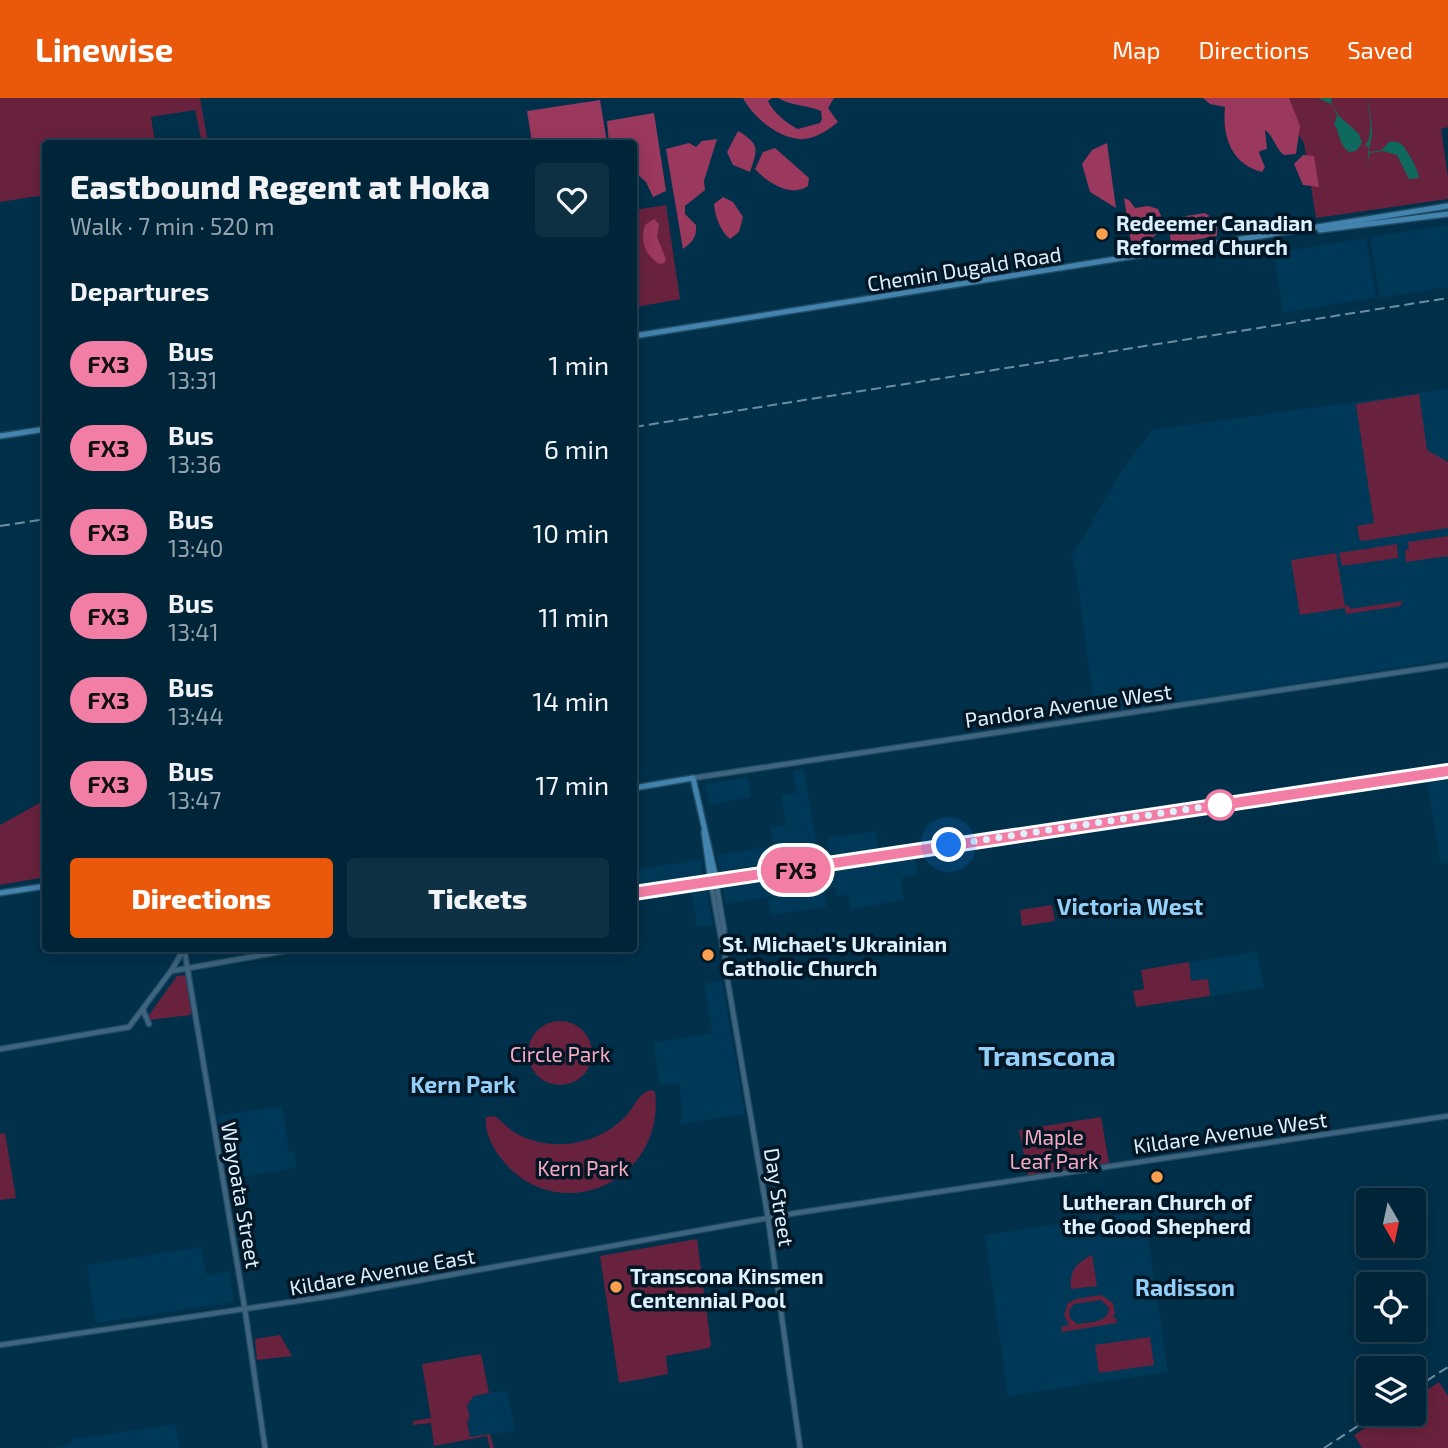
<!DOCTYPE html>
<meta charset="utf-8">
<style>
:root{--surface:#002438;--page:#0e3043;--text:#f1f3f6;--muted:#95a4ae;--line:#224153;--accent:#ea580c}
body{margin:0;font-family:"Exo 2",sans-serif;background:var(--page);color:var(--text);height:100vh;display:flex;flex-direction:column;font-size:26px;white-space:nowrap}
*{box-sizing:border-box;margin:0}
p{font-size:23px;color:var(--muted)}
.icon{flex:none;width:38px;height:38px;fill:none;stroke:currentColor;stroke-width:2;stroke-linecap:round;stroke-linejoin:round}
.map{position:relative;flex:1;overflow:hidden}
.sheet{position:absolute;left:42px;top:42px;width:595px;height:812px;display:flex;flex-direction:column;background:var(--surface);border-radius:7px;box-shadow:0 4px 18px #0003,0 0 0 2px var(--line)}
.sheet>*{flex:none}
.badge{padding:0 14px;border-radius:23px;font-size:24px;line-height:46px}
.needle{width:46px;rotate:171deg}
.controls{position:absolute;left:1356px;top:1090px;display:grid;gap:14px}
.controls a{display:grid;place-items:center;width:70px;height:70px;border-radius:7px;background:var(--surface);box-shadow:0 4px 18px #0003,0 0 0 2px var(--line);font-size:35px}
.you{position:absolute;width:35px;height:35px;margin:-18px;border:5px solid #fff;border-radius:50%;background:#1a73e8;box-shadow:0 0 0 10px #1a73e833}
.map>.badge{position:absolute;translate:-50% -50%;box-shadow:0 0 0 4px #fff}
h2{padding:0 28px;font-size:26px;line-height:63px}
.round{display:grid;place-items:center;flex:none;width:74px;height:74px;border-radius:7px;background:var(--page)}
.summary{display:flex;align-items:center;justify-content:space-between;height:119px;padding:0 28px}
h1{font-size:33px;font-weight:800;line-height:52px}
.button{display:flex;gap:14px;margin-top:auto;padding:14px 28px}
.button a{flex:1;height:80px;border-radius:7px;background:var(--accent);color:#fff;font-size:28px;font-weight:800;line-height:80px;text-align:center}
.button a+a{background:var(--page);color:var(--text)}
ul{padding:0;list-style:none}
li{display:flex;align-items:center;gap:21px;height:84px;padding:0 28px}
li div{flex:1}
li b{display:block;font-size:26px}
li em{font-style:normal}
li .badge{min-width:77px;font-weight:700;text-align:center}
header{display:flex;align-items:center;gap:42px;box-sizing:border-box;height:98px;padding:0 35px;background:var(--accent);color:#fff}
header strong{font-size:33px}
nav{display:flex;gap:38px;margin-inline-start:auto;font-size:24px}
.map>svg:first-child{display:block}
</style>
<header>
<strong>Linewise</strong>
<nav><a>Map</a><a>Directions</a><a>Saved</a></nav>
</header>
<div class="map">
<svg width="1448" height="1350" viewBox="0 0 1448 1350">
<rect width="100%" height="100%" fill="#00304a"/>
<g fill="#003958">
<polygon points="1448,127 1448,189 1380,200 1370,139"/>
<polygon points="1366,140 1376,199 1283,215 1274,155"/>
<polygon points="1448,291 1448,562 1095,616 1076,472 1071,460 1120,376 1152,332"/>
<polygon points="804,671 819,759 720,773 717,757 773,748 770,729 786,726 781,698 796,695 793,673"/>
<polygon points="748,679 751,699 709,707 705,686"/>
<polygon points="1448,680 1448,765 1441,766 1427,683"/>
<polygon points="876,733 878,750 830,758 827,740"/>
<polygon points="915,759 918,776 901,780 904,802 851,811 848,796 837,798 835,789 824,791 827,809 771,817 768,801 775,800 775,798 725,806 723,788"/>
<polygon points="702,761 702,773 700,778 634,789 634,772"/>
<polygon points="706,790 713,827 697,829 692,793"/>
<polygon points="1257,854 1264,890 1210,898 1208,881 1191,883 1189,864"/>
<polygon points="722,883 745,1016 681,1026 682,1004 679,985 660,987 653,945 712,935 704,886"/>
<polygon points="282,1008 289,1054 294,1053 296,1070 228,1081 218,1018"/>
<polygon points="1144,1113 1168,1274 1008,1298 985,1137"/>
<polygon points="201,1149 206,1177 229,1173 234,1204 96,1225 87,1167"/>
<polygon points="507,1292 515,1333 470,1339 467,1307 474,1298"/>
<polygon points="176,1326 180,1350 50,1350 70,1347 74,1339 83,1340"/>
</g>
<g fill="#69223d" fill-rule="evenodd">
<polygon points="0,0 200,0 208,45 202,45 195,12 151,19 155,45 46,46 45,97 0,104"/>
<polygon points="1274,0 1448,0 1448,29 1441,31 1448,79 1448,101 1316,120 1304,45"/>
<polygon points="666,107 680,201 637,209 634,188 634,112"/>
<polygon points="1419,296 1427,352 1448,364 1448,430 1362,443 1359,440 1357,428 1374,425 1356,306"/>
<polygon points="1448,438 1448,458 1406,464 1405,452 1409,451 1408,444"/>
<polygon points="1397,446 1398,460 1342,468 1339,455"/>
<polygon points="1336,455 1345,508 1349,507 1350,511 1403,503 1400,508 1346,516 1345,510 1300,517 1291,462"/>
<polygon points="45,702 45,779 0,787 0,727"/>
<polygon points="1052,807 1055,823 1022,828 1020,812"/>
<polygon points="1189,864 1191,883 1208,881 1210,898 1136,909 1133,893 1144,891 1141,872"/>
<polygon points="186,877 192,913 190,917 150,922 149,917 177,878"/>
<circle cx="560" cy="955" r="32"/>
<path d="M 651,992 L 655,994 C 666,1084 556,1133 500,1059 C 492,1049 484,1032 486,1019 L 495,1018 C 503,1025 511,1033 521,1038 C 556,1054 599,1046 626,1018 C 634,1010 639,994 651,992 Z"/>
<polygon points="1101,1019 1109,1065 1028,1078 1019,1032"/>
<polygon points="5,1035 16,1100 0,1102 0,1036"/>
<polygon points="697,1141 711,1247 709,1250 666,1258 668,1276 619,1285 600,1158"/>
<path d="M 1092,1157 L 1097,1188 L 1071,1191 C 1069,1173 1076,1165 1092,1157 Z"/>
<path d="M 1101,1197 L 1113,1205 L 1115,1215 L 1113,1220 L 1116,1220 L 1117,1225 L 1062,1234 L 1061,1229 L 1069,1227 L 1064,1217 L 1068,1205 L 1076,1201 ZM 1101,1202 L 1109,1210 C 1108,1225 1090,1224 1077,1226 L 1070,1220 L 1069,1213 L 1074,1206 Z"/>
<polygon points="280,1237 292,1258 257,1262 255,1241"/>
<polygon points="1150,1239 1154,1267 1099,1275 1095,1247"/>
<polygon points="481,1256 489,1295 474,1298 467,1307 470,1321 467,1322 470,1339 490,1336 494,1350 490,1350 487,1338 434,1348 431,1325 413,1327 413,1323 431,1320 422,1266"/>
<polygon points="1439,1284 1448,1298 1448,1350 1362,1350 1354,1337 1388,1316 1414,1316 1414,1300"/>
</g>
<g fill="#9b385d">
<path d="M 743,0 L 772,0 L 768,3 C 773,14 787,26 798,31 L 820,25 L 822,21 L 821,13 C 807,7 791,8 778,0 L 834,0 L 828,10 L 838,24 C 829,32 811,43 799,41 C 777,39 753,19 743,0 Z"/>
<path d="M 1203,0 L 1289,0 L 1300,28 L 1296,56 L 1284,57 C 1276,51 1274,39 1265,32 L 1267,51 L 1260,53 L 1259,55 L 1265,69 L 1262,74 C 1231,66 1222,38 1225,9 L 1210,6 Z"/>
<polygon points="600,2 607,45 532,45 527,13"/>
<polygon points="654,15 666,93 653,99 646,84 634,73 634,46 609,45 607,23"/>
<path d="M 738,33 C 760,46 758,51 750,74 L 733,67 L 727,54 Z"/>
<path d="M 717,41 L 704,83 L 705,92 L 685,108 L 685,116 L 696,127 C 697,140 692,144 683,151 L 666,51 L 689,45 L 696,49 L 702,43 Z"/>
<polygon points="1107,45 1116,110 1090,94 1082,66 1092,52"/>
<path d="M 775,50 L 809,80 L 808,88 C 791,100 768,85 755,71 L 763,54 Z"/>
<polygon points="1303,57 1314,58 1319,89 1303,87 1294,66"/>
<path d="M 723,99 L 733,104 L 743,119 L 739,134 L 730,141 C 720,133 715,118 714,106 Z"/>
<polygon points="1124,100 1129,102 1135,110 1148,108 1158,111 1163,122 1161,133 1154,138 1149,148 1132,151"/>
<polygon points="1205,115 1217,123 1217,138 1171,146 1169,128 1174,120"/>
<path d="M 654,121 L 659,126 L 657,139 L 666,161 L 664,165 L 659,166 C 645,156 640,144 645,127 Z"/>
</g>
<g fill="#0d6a5d">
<path d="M 1318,0 L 1332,0 L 1331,4 L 1339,18 L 1359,36 L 1362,45 L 1356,53 L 1349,54 C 1339,47 1340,35 1334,26 L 1337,18 L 1333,7 Z"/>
<path d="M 1366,0 C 1370,6 1372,27 1372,36 C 1372,44 1368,46 1370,54 L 1382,52 L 1389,44 C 1394,44 1396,43 1401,46 C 1407,50 1420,76 1419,80 L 1409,81 L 1397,57 L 1383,53 L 1370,55 L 1367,66 L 1369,51 L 1365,46 L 1368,44 C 1372,35 1370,9 1366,0 Z"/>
</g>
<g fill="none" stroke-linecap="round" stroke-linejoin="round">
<defs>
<g id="tertiary">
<polyline points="693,680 1448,567"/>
<polyline points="716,784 724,831 726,873 768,1120 800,1350"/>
<polyline points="634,795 698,784 711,785 723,851"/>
<polyline points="184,850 245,1212 265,1350"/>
<polyline points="172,873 302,850"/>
<polyline points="143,912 149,926"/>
<polyline points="0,951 129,929 171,873 184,851"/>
<polyline points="0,1247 332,1198 796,1115 1448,1018"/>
</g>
<g id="secondary">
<polyline points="1320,132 1448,116"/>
<polyline points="634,238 1448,108"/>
<polyline points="0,338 46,331"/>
<polyline points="634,690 693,680 716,781"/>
<polyline points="704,734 711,785 906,756 921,751 1448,673"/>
<polyline points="710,780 905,750 921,751"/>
<polyline points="0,795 46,788"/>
</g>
</defs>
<use href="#tertiary" stroke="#1f4b63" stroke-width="7"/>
<use href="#secondary" stroke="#1f4b63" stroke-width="8"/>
<use href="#tertiary" stroke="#3e647f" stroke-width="4.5"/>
<use href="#secondary" stroke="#4383ad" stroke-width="5"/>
<g stroke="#6d8ea1" stroke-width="2" stroke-dasharray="10 5" stroke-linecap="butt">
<polyline points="634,329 1448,200"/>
<polyline points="0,428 46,421"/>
<polyline points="1414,1291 1448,1269"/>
<polyline points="1324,1350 1376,1316"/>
</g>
</g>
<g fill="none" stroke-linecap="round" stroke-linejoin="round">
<defs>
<polyline id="line" points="634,795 1448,673"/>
</defs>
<use href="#line" stroke="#fff" stroke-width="16"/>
<use href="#line" stroke="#f27ea6" stroke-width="10"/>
<polyline stroke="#dff0fd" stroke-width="7" stroke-dasharray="0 12.6" points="949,747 1223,706 1220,707"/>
</g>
<g fill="#fa9f4e" stroke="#011726" stroke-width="2.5">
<circle cx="1102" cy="136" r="7"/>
<circle cx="708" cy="857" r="7"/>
<circle cx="1157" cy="1079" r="7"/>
<circle cx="616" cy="1189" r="7"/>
</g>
<circle fill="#fff" stroke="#f27ea6" stroke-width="3.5" cx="1220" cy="707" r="14"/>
<g text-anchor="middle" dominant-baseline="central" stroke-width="7" stroke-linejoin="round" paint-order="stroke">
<g font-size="21" font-weight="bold" fill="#dff0fd" stroke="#011726" text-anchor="start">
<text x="1116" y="124">Redeemer Canadian<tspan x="1116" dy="24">Reformed Church</tspan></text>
<text x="722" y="845">St. Michael's Ukrainian<tspan x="722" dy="24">Catholic Church</tspan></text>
<text x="1157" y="1103" text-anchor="middle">Lutheran Church of<tspan x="1157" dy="24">the Good Shepherd</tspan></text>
<text x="630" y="1177">Transcona Kinsmen<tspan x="630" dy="24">Centennial Pool</tspan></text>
</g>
<g font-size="21" fill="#dff0fd" stroke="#011726">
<text transform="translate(964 170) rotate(-9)">Chemin Dugald Road</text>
<text transform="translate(1068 607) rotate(-8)">Pandora Avenue West</text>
<text transform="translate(1230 1034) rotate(-8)">Kildare Avenue West</text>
<text transform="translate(242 1097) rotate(80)">Wayoata Street</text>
<text transform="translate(780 1099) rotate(81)">Day Street</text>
<text transform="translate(382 1173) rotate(-10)">Kildare Avenue East</text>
</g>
<g font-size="21" fill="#f9a8c0" stroke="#011726">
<text x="560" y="955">Circle Park</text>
<text x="1054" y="1038">Maple<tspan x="1054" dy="24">Leaf Park</tspan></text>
<text x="583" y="1069">Kern Park</text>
</g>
<g font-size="23" font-weight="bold" fill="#93cff9" stroke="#011726">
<text x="1130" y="808">Victoria West</text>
<text x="463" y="986">Kern Park</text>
<text x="1185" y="1189">Radisson</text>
</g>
<g font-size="28" font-weight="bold" fill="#93cff9" stroke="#011726">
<text x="1047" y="957">Transcona</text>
</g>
</g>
</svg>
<div class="controls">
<a><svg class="needle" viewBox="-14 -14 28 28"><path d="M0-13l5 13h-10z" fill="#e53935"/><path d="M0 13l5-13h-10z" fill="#95a4ae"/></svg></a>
<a><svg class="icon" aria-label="locate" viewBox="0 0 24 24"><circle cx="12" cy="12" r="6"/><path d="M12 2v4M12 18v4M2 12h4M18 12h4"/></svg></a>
<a><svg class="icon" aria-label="layers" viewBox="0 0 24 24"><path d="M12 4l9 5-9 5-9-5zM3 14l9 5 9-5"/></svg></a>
</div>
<div class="you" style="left:949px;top:747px"></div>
<b class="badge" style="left:796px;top:772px;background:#f27ea6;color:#111">FX3</b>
<section class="sheet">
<div class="summary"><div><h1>Eastbound Regent at Hoka</h1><p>Walk · 7 min · 520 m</p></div><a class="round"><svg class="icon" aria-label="heart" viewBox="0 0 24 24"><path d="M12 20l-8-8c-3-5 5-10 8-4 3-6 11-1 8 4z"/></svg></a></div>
<h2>Departures</h2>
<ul>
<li><span class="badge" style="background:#f27ea6;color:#111">FX3</span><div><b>Bus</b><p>13:31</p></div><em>1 min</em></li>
<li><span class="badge" style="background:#f27ea6;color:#111">FX3</span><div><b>Bus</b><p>13:36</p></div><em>6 min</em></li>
<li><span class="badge" style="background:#f27ea6;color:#111">FX3</span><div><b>Bus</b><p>13:40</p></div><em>10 min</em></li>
<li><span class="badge" style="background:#f27ea6;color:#111">FX3</span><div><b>Bus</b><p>13:41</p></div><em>11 min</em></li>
<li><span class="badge" style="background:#f27ea6;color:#111">FX3</span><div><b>Bus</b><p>13:44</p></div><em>14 min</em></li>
<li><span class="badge" style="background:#f27ea6;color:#111">FX3</span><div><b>Bus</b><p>13:47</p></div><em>17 min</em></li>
</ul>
<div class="button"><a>Directions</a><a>Tickets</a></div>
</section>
</div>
